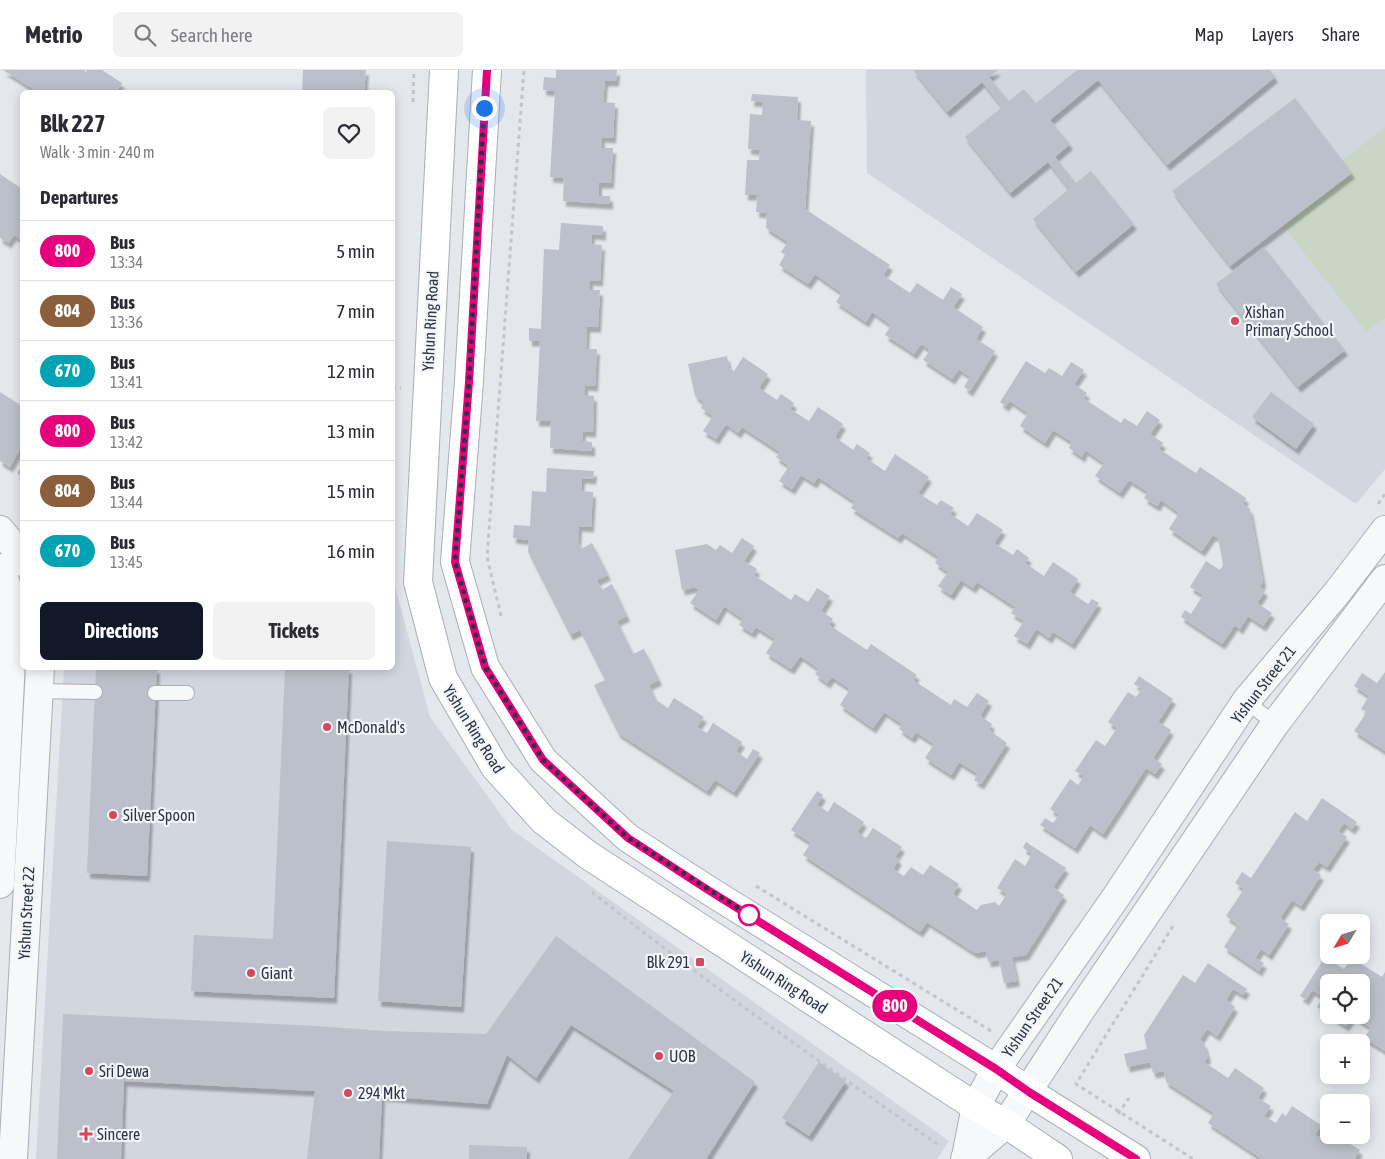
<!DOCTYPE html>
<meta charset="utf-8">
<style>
:root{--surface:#fff;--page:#f2f2f3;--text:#2b2b33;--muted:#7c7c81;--line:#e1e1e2;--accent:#111827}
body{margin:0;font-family:"Asap Condensed",sans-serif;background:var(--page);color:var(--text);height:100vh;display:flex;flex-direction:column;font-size:19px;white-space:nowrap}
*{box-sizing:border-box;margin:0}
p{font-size:16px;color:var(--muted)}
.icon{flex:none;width:28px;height:28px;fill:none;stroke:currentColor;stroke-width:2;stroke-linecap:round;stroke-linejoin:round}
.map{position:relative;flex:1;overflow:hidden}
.details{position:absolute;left:20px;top:20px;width:375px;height:580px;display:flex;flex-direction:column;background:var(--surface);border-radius:8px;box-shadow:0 2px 12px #0003}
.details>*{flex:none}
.badge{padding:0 10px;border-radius:16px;font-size:18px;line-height:32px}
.needle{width:32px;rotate:232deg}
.buttons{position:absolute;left:1320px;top:844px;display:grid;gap:10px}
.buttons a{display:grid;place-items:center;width:50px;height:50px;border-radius:8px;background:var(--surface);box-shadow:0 2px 12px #0003;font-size:25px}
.you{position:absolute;width:25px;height:25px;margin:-12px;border:4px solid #fff;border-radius:50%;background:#1a73e8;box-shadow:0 0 0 8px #1a73e833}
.map>.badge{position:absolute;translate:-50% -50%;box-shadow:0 0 0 2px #fff}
h2{padding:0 20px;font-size:19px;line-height:45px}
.round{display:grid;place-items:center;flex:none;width:52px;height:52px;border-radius:8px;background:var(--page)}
.headline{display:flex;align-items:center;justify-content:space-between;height:85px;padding:0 20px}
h1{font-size:24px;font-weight:700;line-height:38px}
.cta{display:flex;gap:10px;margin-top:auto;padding:10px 20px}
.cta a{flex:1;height:58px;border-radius:8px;background:var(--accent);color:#fff;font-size:20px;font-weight:700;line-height:58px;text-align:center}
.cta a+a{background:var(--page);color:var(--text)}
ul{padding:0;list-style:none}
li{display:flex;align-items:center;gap:15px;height:60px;padding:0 20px;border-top:1px solid var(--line)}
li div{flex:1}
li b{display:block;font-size:19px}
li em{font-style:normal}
li .badge{min-width:55px;font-weight:700;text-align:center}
header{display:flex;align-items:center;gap:30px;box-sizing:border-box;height:70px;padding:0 25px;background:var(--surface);border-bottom:1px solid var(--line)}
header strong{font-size:24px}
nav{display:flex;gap:28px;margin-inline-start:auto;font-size:18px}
.search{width:350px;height:45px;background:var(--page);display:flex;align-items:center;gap:12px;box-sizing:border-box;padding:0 18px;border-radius:8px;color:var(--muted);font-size:19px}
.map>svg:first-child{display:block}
</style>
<header>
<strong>Metrio</strong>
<div class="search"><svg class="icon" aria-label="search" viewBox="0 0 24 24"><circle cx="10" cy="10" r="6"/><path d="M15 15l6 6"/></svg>Search here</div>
<nav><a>Map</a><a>Layers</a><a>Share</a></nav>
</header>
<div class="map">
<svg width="1385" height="1089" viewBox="0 0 1385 1089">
<defs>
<filter id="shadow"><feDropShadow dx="3" dy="5.5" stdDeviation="1" flood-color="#0004"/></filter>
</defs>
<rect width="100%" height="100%" fill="#e4e7ec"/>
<g fill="#d2d6de">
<polygon points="866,0 1385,0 1385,399 1356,434 867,103"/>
<polygon points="393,509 430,647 512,760 949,1071 937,1089 36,1089 64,598 392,598"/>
</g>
<polygon fill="#c9d6c5" points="1385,57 1385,248 1366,262 1274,144"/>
<g fill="#bbc0ca" filter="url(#shadow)">
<polygon points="3,0 84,0 86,2 87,0 102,0 122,13 117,21 119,22 38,22"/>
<polygon points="303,0 366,0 364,22 302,22"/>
<polygon points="556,0 617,0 616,11 605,11 603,32 615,33 613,68 602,67 601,78 613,78 611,113 599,113 599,126 610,126 610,134 563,131 564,108 550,107 555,21 543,20 544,7 556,8"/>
<polygon points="913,0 998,0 989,7 1009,31 1024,19 1036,33 1077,0 1270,0 1275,7 1167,95 1098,10 1050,50 1070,74 1055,87 1076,113 1091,101 1134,154 1076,202 1033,149 1069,119 1048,92 1010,123 965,67 1002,37 982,12 947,42"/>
<polygon points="752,24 798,27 797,50 811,51 805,139 890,195 883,205 910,223 917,213 943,230 951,217 962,224 953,237 983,257 976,269 995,281 970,321 964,317 970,307 959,299 952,309 923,290 930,280 921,274 914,284 904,277 885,265 891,255 872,242 866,252 836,232 842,223 815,204 808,214 779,195 785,185 781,182 788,172 766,158 767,143 756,142 757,125 745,125 747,90 759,90 760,80 748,79 750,44 762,45 763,32 751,31"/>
<polygon points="1295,28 1352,103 1230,196 1172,121"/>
<polygon points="0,104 22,119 22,171 14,165 8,173 0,168"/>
<polygon points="561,153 603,156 603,165 592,164 591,174 602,175 600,211 590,210 590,220 600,220 598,257 587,257 586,279 597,279 595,316 585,315 585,325 594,326 593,362 583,361 582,371 592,372 592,381 550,378 551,351 536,351 540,271 529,271 529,258 541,259 544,179 559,180"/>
<polygon points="1264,177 1345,280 1298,317 1216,214"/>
<polygon points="727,286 729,298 734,301 743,287 768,304 759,318 777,330 781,324 794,333 790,339 809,351 818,337 843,354 835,367 853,380 857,374 870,383 866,388 885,401 895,384 929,407 918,423 937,435 941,430 954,438 950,444 968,456 977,443 1003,460 994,473 1013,485 1017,479 1029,488 1025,493 1044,506 1053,492 1078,509 1070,522 1088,534 1092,529 1099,533 1072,574 1053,562 1049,568 1036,559 1027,574 1014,566 1024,551 1011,543 1015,537 977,512 973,518 961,510 951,525 938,516 948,502 935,493 939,487 902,463 898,468 851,438 855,432 818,407 814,413 801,405 792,419 779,411 789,396 776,387 780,382 742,357 738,363 726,354 716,369 703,361 713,346 701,338 704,332 695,326 688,294"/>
<polygon points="1026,291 1045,303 1049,298 1062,306 1071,292 1084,300 1074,314 1087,323 1083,328 1121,353 1124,348 1137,356 1147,341 1160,350 1150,364 1163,373 1159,379 1196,403 1200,397 1246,428 1243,434 1250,439 1263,512 1260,517 1265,521 1257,533 1272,543 1263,556 1248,546 1240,559 1235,555 1222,574 1181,547 1185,540 1191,544 1203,525 1190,517 1206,491 1220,500 1223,495 1218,468 1213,465 1202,481 1169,459 1179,443 1161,430 1157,436 1144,428 1148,422 1129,410 1120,423 1095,406 1104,393 1085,380 1082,387 1069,378 1072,372 1053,360 1045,373 1020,356 1028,343 1010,331 1006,336 1000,332"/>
<polygon points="0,322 22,336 22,375 10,397 0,391"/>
<polygon points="1271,322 1314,354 1296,379 1252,347"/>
<polygon points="22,396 22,407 17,403"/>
<polygon points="547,398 594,401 593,409 582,408 581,421 593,422 591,457 579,456 578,472 581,479 592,473 608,505 597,510 602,520 612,514 627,546 617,551 633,584 644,579 659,610 649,615 656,630 668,638 674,628 704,647 697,657 707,663 713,653 742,672 736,681 747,689 753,679 760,683 734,722 715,710 707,721 618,663 594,615 605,610 580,560 570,565 528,482 529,470 513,468 514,455 530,456 532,421 546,422"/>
<polygon points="742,468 754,476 744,491 757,499 754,505 791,530 795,524 808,532 817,518 830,526 821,541 833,549 829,555 867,580 871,574 917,605 913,610 951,635 954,629 967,637 977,623 989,631 980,646 992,654 989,660 1007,673 981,714 974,710 978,704 959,692 951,705 925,688 934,674 916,662 912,668 899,659 902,654 884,642 873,658 840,635 850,619 832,607 827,613 815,604 819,599 800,586 791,599 766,583 775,569 756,557 752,563 739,555 743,549 724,536 716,550 690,533 699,520 695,517 682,520 675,480 707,474 716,480 720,475 732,483"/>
<polygon points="96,598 157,598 147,806 87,803"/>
<polygon points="285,598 349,598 334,928 191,921 194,865 273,869"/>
<polygon points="1385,602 1385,681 1354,661 1367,642 1361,639 1369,626 1354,616 1362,603 1377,613"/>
<polygon points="1139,606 1173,629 1158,652 1171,660 1153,688 1162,694 1155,704 1146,698 1103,764 1090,755 1075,778 1040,755 1045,748 1053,753 1059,745 1050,739 1070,709 1078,715 1084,706 1075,701 1096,670 1105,676 1117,658 1108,652 1128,622 1136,627 1142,619 1134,614"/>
<polygon points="817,721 823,725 817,735 828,742 834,732 864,752 857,762 866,768 873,758 902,777 895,787 899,789 893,799 904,806 911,797 923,805 930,795 959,814 953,824 977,840 981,835 995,832 999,836 1007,824 997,818 1015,789 1025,796 1032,784 1023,778 1026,772 1066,798 1053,817 1064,825 1026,885 1012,887 1017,911 1004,913 999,890 988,892 986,881 975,883 927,852 920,862 803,785 811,773 791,760"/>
<polygon points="1322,728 1357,752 1352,759 1344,753 1338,761 1347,767 1327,797 1319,792 1313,800 1321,805 1301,836 1292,830 1280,848 1289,854 1269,885 1261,879 1255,888 1264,893 1259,901 1224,877 1238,855 1226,846 1244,819 1235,813 1242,802 1251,808 1295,742 1307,751"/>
<polygon points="387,771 471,777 461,937 378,931"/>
<polygon points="556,866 755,1012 706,1089 628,1089 674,1021 571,955 536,1008 507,985 487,1034 382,1026 379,1089 307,1089 315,1021 124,1011 121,1089 57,1089 63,944 317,956 384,961 486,964"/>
<polygon points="1325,887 1344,899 1352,888 1382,907 1385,902 1385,981 1364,968 1371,958 1353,946 1346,956 1329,945 1361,945 1361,912 1329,912 1329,945 1317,937 1323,927 1312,920 1306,930 1300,926"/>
<polygon points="1208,893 1247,919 1243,925 1233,919 1226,930 1235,937 1217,966 1207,959 1200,970 1204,973 1208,987 1204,992 1228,1008 1235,998 1264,1018 1258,1028 1271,1036 1264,1046 1276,1053 1282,1043 1286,1046 1292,1036 1321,1055 1315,1065 1324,1071 1328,1065 1336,1065 1360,1080 1354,1089 1262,1089 1208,1053 1214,1043 1166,1012 1164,1001 1153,1003 1150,992 1127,997 1124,984 1147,979 1144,965 1183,905 1195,913"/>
<polygon points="819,992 846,1011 809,1066 782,1048"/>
<polygon points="469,1075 527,1077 527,1089 469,1089"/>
</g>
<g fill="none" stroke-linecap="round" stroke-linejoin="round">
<defs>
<g id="lane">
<polyline points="38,621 95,622"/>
<polyline points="155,623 187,623"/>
<polyline points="1246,631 1275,654"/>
</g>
<g id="street">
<polyline points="0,460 15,478 22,492"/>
<path d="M 0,498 C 8,515 11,531 13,550 L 0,814"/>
<polyline points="966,1087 976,1036 996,999 1116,827 1246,631 1336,524 1385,460"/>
<polyline points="13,1089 40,598"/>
<polyline points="965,1089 1006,1054 1076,947 1275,654 1385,509"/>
</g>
<g id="secondary">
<polyline points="444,0 418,512 443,608 495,697 544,751 588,785 970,1033 1006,1054 1058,1089"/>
<polyline points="487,0 469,311 455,492 485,597 543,690 628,768 708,820 996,999 1029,1022 1136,1089"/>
</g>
</defs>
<use href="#lane" stroke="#a9aeb7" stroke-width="16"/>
<use href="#street" stroke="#a9aeb7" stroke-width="30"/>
<use href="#secondary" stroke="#a9aeb7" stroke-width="30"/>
<g stroke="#c2c5cb" stroke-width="3" stroke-dasharray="4 4" stroke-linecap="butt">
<polyline points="413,32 414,0"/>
<polyline points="392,318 401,318"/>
<polyline points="1378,434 1385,424"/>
<polyline points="501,546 487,487 524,0"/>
<polyline points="756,816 991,961"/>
<path d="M 592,822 C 705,912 823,994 940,1076"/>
<polyline points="1173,856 1076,1014 1193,1089"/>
<polyline points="1118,1044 1129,1028"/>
</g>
<use href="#lane" stroke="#f7f8fa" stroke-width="14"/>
<use href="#street" stroke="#f7f8fa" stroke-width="28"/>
<use href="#secondary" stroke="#fff" stroke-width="28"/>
</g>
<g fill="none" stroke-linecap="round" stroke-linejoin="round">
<defs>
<polyline id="line" points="487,0 469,312 455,492 485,597 543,690 628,768 708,820 996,999 1029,1022 1136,1089"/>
</defs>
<use href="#line" stroke="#fff" stroke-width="11"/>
<use href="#line" stroke="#e6007e" stroke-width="8"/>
<polyline stroke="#2b3445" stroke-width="5" stroke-dasharray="0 9" points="484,38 469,312 455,492 485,597 543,690 628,768 749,845"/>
</g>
<g fill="#d1495b" stroke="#f4f6f9" stroke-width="2">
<circle cx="1235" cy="251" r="5"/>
<circle cx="327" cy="657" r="5"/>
<circle cx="113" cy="745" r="5"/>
<rect x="695" y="887" width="10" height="10" rx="2.5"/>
<circle cx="251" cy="903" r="5"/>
<circle cx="659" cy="986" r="5"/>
<circle cx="89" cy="1001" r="5"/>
<circle cx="348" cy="1023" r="5"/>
<path d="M83.5 1056.5h5v5h5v5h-5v5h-5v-5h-5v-5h5z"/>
</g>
<circle fill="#fff" stroke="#e6007e" stroke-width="2.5" cx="749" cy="845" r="10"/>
<g text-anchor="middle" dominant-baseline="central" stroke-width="4.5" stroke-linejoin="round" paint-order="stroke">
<g font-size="16" fill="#2b3445" stroke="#f4f6f9" text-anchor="start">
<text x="1245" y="242">Xishan<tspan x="1245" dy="18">Primary School</tspan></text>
<text x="337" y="657">McDonald's</text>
<text x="123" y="745">Silver Spoon</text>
<text x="690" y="892" text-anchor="end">Blk 291</text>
<text x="261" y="903">Giant</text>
<text x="669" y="986">UOB</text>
<text x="99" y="1001">Sri Dewa</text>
<text x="358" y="1023">294 Mkt</text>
<text x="97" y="1064">Sincere</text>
</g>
<g font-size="16" fill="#2b3445" stroke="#f4f6f9">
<text transform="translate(430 251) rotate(-87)">Yishun Ring Road</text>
<text transform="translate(1263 614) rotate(-52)">Yishun Street 21</text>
<text transform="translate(474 659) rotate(58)">Yishun Ring Road</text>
<text transform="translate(26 843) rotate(-87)">Yishun Street 22</text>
<text transform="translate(784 912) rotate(33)">Yishun Ring Road</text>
<text transform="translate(1032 947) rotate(-55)">Yishun Street 21</text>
</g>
</g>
</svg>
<div class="buttons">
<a><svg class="needle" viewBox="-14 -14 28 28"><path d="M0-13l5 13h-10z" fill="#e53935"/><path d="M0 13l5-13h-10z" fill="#7c7c81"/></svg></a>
<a><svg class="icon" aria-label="locate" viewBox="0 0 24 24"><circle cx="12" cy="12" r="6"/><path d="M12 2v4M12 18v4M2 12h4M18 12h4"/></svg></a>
<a>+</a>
<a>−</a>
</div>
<div class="you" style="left:484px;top:38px"></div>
<b class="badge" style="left:895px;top:936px;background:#e6007e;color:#fff">800</b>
<section class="details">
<div class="headline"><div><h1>Blk 227</h1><p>Walk · 3 min · 240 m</p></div><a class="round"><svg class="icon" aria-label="heart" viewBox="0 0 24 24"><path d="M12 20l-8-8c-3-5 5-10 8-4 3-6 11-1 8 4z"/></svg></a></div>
<h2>Departures</h2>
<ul>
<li><span class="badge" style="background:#e6007e;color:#fff">800</span><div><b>Bus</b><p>13:34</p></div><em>5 min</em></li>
<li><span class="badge" style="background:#8b5e3c;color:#fff">804</span><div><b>Bus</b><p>13:36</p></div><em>7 min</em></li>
<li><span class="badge" style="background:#00a3b4;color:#fff">670</span><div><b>Bus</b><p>13:41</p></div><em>12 min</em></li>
<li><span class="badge" style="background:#e6007e;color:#fff">800</span><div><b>Bus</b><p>13:42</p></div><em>13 min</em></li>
<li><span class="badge" style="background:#8b5e3c;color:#fff">804</span><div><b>Bus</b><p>13:44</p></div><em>15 min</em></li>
<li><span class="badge" style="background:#00a3b4;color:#fff">670</span><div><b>Bus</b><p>13:45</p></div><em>16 min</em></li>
</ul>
<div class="cta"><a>Directions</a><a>Tickets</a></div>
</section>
</div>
